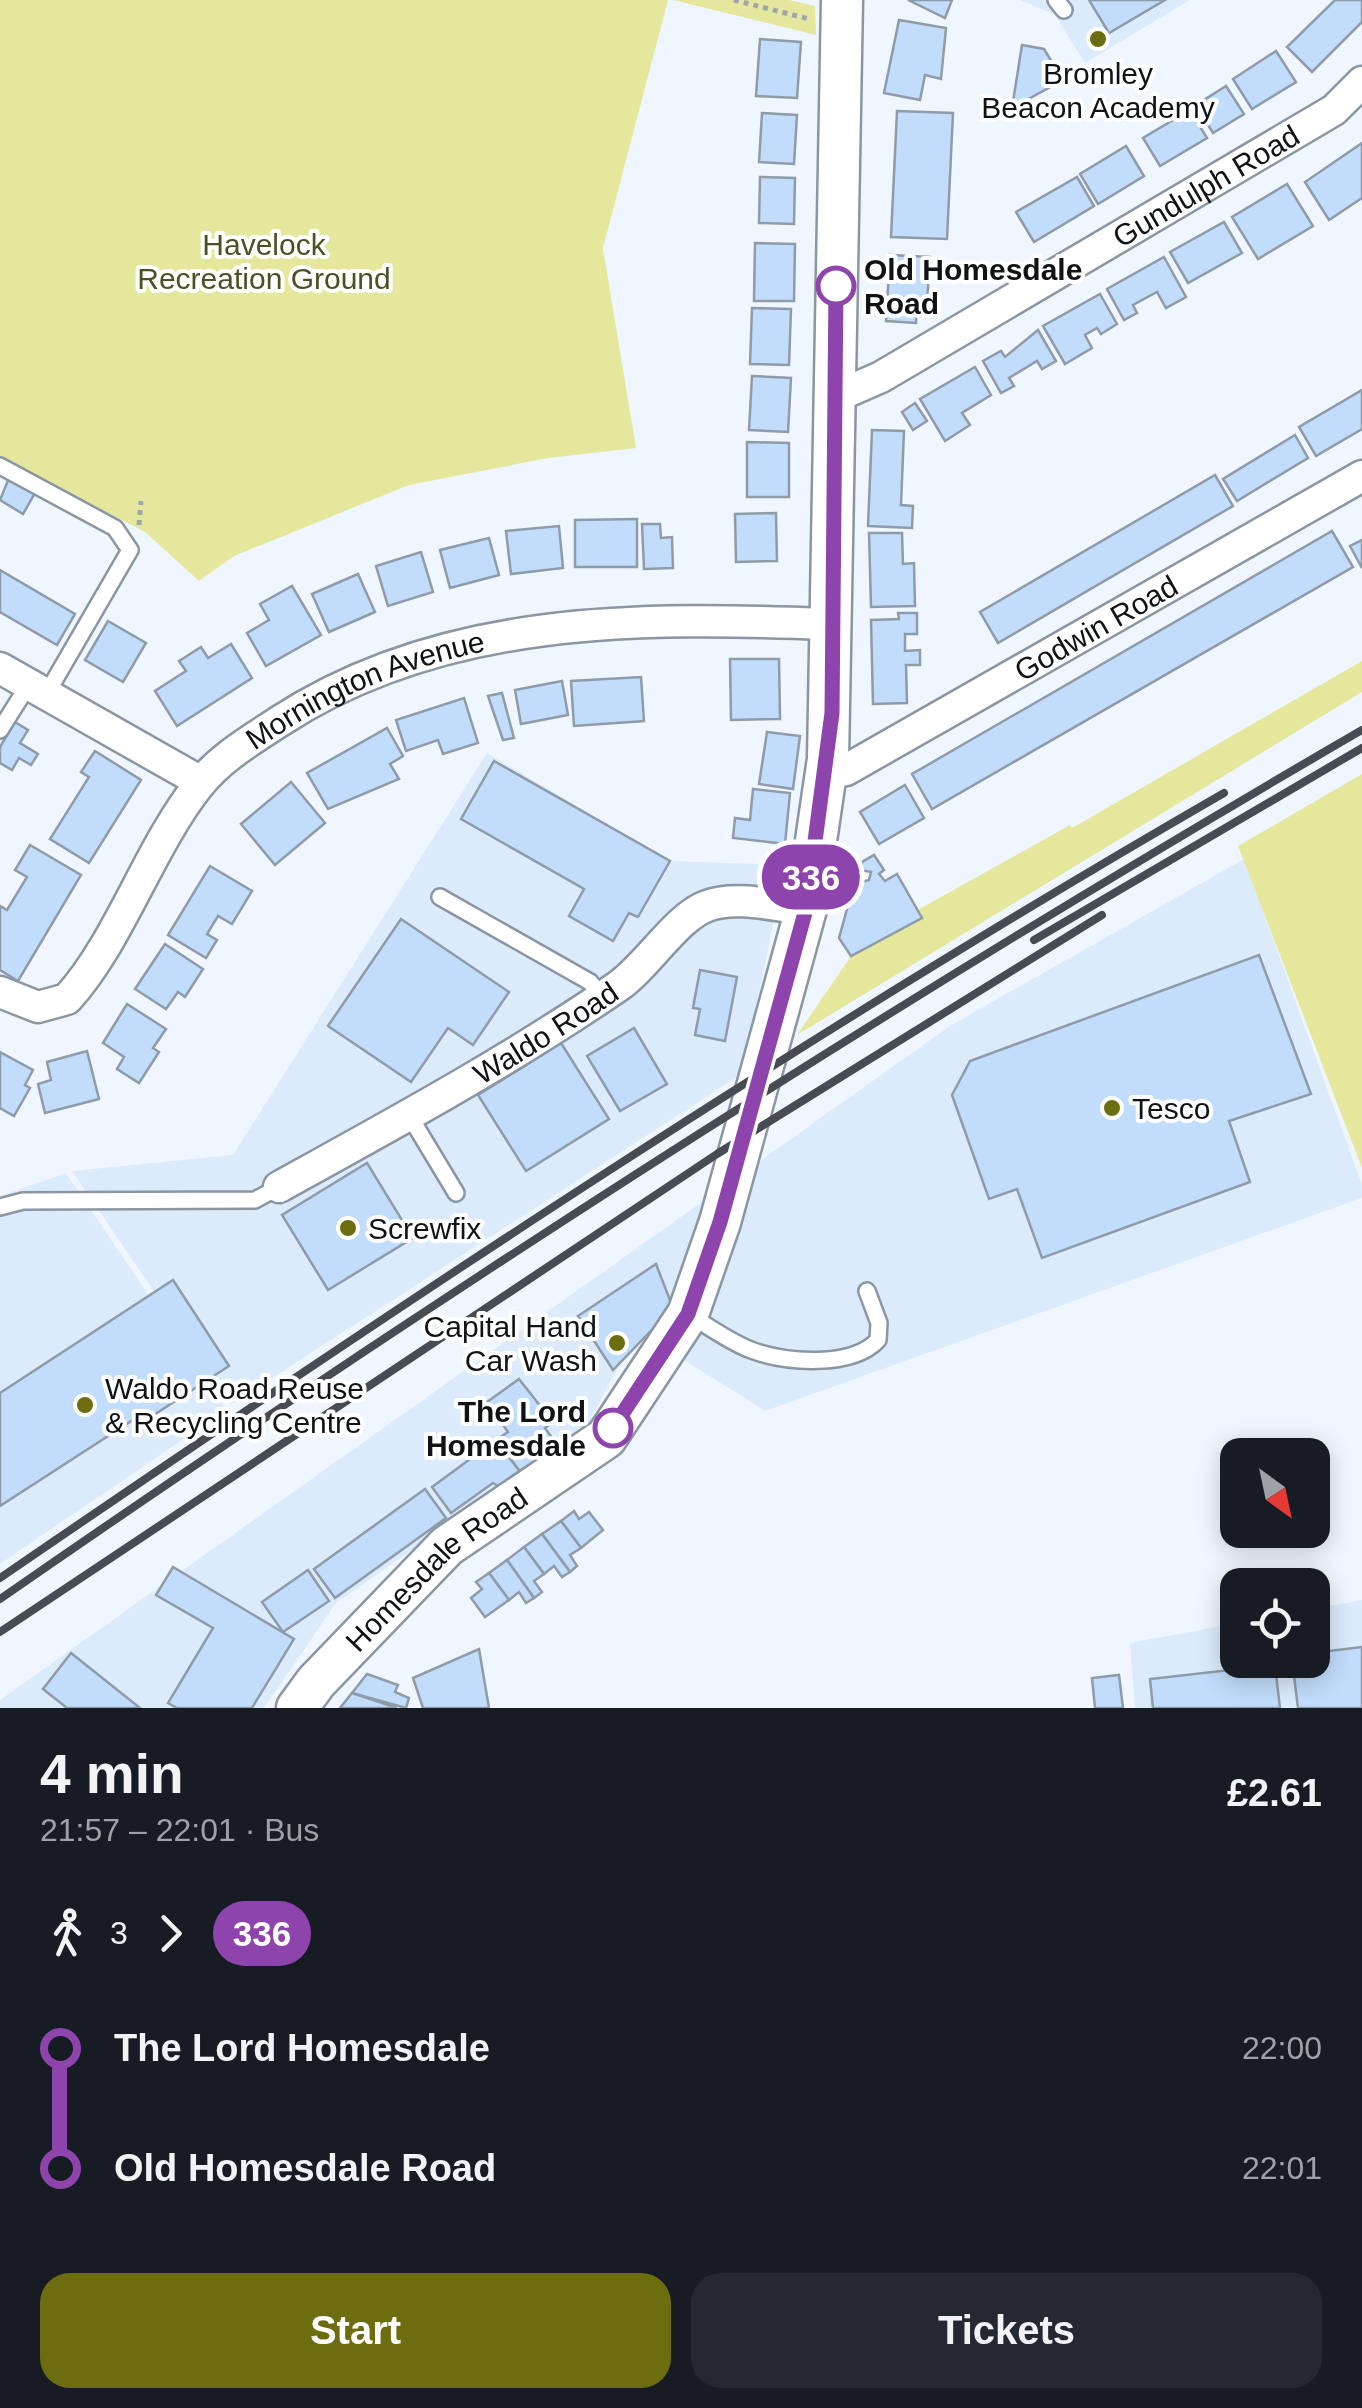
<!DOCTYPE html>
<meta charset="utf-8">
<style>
:root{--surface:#171b24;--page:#242831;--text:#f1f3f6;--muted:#9ea1a6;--accent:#6c6d0e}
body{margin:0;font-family:Helvetica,sans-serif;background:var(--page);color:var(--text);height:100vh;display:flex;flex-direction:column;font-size:38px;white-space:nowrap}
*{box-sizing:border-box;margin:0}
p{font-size:32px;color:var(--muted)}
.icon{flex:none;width:55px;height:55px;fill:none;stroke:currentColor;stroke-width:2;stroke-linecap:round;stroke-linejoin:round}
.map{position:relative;height:1708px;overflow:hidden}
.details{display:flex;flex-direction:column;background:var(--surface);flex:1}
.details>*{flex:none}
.badge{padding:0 20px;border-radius:32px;font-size:35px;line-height:65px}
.needle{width:65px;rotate:147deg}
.tools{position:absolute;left:1220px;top:1438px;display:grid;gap:20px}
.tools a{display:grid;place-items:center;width:110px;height:110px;border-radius:20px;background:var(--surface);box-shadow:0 5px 25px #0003;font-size:50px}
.map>.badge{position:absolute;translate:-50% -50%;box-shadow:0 0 0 5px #fff}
.legs{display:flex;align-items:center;gap:15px;height:110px;padding:0 40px;font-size:32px}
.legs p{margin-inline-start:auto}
.headline{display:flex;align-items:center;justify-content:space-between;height:170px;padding:0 40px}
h1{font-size:55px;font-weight:800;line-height:75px}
.cta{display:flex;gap:20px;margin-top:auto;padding:20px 40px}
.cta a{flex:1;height:115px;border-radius:30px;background:var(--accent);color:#fff;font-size:40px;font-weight:800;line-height:115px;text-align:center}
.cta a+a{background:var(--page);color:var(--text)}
ul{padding:0 40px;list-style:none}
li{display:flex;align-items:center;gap:35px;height:120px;font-size:38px}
li i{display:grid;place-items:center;width:15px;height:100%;margin:0 12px;background:currentColor}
li i::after{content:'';width:25px;height:25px;margin:-12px;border:8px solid;border-radius:50%;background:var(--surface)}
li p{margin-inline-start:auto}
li:first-child i{background:linear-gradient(#0000 50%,currentColor 0)}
li:last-child i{background:linear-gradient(currentColor 50%,#0000 0)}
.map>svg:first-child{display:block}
</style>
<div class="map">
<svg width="1362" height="1708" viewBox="0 0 1362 1708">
<rect width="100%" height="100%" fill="#eff6ff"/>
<g fill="#dcebfb">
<polygon points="1020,0 1190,0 1085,63 1055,15"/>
<polygon points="487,753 670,861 785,865 743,1073 231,1405 72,1171 233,1155"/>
<polygon points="1244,859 1362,1185 1362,1198 765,1411 638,1331 585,1429 336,1603 264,1708 0,1708 0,1700 950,1026"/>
<polygon points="66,1173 226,1410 0,1564 0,1196"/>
<polygon points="1362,1600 1362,1708 1135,1708 1130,1643 1237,1623 1238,1660 1312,1660 1313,1609"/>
</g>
<g fill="#e5e89c">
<polygon points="0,0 668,0 603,248 636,448 548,458 409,485 234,556 199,581 145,532 0,457"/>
<polygon points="673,0 789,0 815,6 816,35"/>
<polygon points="1362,661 1362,692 797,1035 851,956 921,919 916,911 1070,825 1072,828"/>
<polygon points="1362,774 1362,1168 1238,846"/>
</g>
<g fill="#c1ddfb" stroke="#8f9ba8" stroke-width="2.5">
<polygon points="908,0 952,0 945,18"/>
<polygon points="1089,0 1165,0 1109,33"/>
<polygon points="1335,0 1362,0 1362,22 1312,72 1287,47"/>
<polygon points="899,20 946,28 941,79 925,75 920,100 884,93"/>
<polygon points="760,39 801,42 797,98 756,96"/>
<polygon points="1022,45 1044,49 1063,80 1012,108"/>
<polygon points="1276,51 1296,82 1252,109 1233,79"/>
<polygon points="1226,86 1244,114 1213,133 1196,105"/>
<polygon points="1190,110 1207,138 1160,166 1143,138"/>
<polygon points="897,111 953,113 947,239 891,237"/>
<polygon points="762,113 797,115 794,164 759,162"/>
<polygon points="1362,143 1362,198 1329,220 1305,182"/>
<polygon points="1126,146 1144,176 1098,204 1080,174"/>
<polygon points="760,177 795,178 794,224 759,223"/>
<polygon points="1077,177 1094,206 1034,242 1016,212"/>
<polygon points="1287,184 1313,226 1258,259 1232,217"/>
<polygon points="1224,222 1242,253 1188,283 1170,252"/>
<polygon points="755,243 795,244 794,301 754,301"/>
<polygon points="890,255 930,257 927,304 917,303 916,323 886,321"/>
<polygon points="1164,257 1186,297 1166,308 1157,292 1133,305 1137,313 1124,320 1107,289"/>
<polygon points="1100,294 1117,324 1101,334 1097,328 1085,335 1092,348 1065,364 1043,326"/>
<polygon points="752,308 791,309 789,365 750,364"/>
<polygon points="1038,330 1056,361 1042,369 1037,361 1009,378 1014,386 1001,393 983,361 1001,351 1005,357"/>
<polygon points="975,367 991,395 962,413 970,425 945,441 920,399"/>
<polygon points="752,376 791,378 788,432 749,430"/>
<polygon points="1362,390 1362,429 1316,456 1299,427"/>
<polygon points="915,403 927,421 913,430 902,412"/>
<polygon points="872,430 904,431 901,505 913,506 912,528 868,526"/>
<polygon points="1295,435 1308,458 1237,501 1223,479"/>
<polygon points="747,442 789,443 789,497 747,497"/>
<polygon points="1215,475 1233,506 998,643 980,612"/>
<polygon points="9,478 35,493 23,514 0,500"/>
<polygon points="776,513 777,561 736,562 735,514"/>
<polygon points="637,519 637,567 575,567 575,520"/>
<polygon points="642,524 660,524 661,538 672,537 673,568 644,569"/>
<polygon points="559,526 563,568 511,574 506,531"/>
<polygon points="1332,531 1353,567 932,809 912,774"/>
<polygon points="869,533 902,533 903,564 914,563 915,606 871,607"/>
<polygon points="489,538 499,575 450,588 440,550"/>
<polygon points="1362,540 1362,568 1350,546"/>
<polygon points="421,552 433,592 388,606 376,566"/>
<polygon points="0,570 75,614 57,645 0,612"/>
<polygon points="358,574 375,612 329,632 312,594"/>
<polygon points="292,586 321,635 266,666 247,633 269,620 260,604"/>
<polygon points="898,613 917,613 917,634 905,634 905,651 920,650 920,665 906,665 907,703 873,704 871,620 899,619"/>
<polygon points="108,621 146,643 123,682 85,660"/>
<polygon points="231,644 252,678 177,726 155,691 186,671 179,661 201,647 208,658"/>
<polygon points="730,659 779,659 780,719 731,720"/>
<polygon points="641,677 644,721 574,726 571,681"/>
<polygon points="562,681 568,715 521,724 515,690"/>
<polygon points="502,693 514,738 503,740 488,696"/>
<polygon points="464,698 478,743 443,754 438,740 406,751 396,720"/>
<polygon points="15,722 28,730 20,743 38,754 31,765 19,758 12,770 0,763 0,747"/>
<polygon points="387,728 403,756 390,764 399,779 328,809 307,773"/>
<polygon points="767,732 800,736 793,789 759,784"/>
<polygon points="95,751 141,780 89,863 50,839 89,777 81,772"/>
<polygon points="494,761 670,861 638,917 629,913 613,941 569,916 584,889 461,819"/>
<polygon points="291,782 325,823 275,865 241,824"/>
<polygon points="905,785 924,818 879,844 860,812"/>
<polygon points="753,789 790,793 785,844 733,838 735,818 750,820"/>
<polygon points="30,845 81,875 18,981 0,970 0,906 7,910 27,877 15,870"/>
<polygon points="874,855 884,870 879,874 885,881 897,874 922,918 851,956 839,938 854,884 869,880 871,872 861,870 862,862"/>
<polygon points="210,866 252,891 232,924 218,916 207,934 217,940 206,958 168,935"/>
<polygon points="401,919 509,992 473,1045 448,1028 411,1082 328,1026"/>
<polygon points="165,944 203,969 185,997 178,992 166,1009 135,989"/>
<polygon points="1259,955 1311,1094 1229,1121 1250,1182 1042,1258 1017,1189 989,1199 952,1095 970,1061"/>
<polygon points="700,970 737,977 725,1041 695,1035 700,1009 693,1008"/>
<polygon points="127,1004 166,1029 153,1048 159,1052 139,1083 117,1069 124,1057 103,1043"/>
<polygon points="634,1028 667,1084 620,1111 587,1056"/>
<polygon points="561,1043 609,1119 526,1171 478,1095"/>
<polygon points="87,1051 99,1099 45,1113 38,1084 51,1080 47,1062"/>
<polygon points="0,1052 33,1070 25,1085 30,1088 14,1116 0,1108"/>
<polygon points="367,1163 413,1238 328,1290 282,1215"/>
<polygon points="656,1264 673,1308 613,1370 578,1316"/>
<polygon points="173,1280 229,1366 140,1424 136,1418 0,1506 0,1393"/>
<polygon points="519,1379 553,1422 545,1428 558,1446 521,1473 496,1440 508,1432 487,1402"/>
<polygon points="496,1440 521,1473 501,1488 493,1483 451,1513 432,1487"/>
<polygon points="425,1489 446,1518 335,1598 314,1569"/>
<polygon points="574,1511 579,1519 589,1512 603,1530 581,1548 561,1521"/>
<polygon points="561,1521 581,1548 570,1555 577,1566 570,1572 542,1534"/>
<polygon points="542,1534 570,1572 562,1577 554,1566 544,1574 524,1547"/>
<polygon points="524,1547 544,1574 534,1581 542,1592 534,1598 507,1560"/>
<polygon points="507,1560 534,1598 526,1603 519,1592 509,1600 489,1573"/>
<polygon points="173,1567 294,1639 252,1708 177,1708 168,1703 213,1628 156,1595"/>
<polygon points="308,1570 329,1601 283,1632 262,1602"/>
<polygon points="489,1573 509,1600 485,1617 471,1598 482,1589 476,1582"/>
<polygon points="1362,1647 1362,1708 1298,1708 1292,1660 1312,1660 1312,1653"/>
<polygon points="479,1649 489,1708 423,1708 413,1678"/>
<polygon points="71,1653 140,1708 67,1708 43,1689"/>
<polygon points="1275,1665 1280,1708 1153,1708 1150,1679"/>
<polygon points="367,1674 398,1685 395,1692 409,1698 406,1708 352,1693"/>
<polygon points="1119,1675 1123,1708 1095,1708 1092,1678"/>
<polygon points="352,1693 397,1708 340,1708"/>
</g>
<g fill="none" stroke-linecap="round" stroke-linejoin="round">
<defs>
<g id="service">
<polyline points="1056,0 1064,10"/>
<polyline points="0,466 115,528 130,550 47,693"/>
<polyline points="0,730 29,684"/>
<polyline points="440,897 590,982 602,997"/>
<polyline points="409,1115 456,1193"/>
<polyline points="0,1207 23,1201 255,1200 279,1187"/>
<path d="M 690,1315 C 709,1327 730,1342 751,1350 C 786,1363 852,1368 878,1340 L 879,1323 L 867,1291"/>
</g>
<g id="minor">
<path id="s1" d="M 833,390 L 849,391 L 881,377 L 1334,110 L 1362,82"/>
<polyline points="0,668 201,782"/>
<path id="s2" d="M 826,774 L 846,770 L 1362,476"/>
<path id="s3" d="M 0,992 L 38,1007 L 67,999 C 118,944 149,848 198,786 C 220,758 251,740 280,721 C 443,615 641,617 829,624"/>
<path id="s4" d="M 279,1187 C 393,1124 509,1061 617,987 C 647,967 676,917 707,906 C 735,895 776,906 806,909"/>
</g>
<g id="secondary">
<path id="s5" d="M 297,1708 L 316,1682 L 447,1546 L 606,1438 L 688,1314 L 720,1222 L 806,909 L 828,759 L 842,0"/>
</g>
</defs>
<use href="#service" stroke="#8a96a3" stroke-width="20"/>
<use href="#minor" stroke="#8a96a3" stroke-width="35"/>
<use href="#secondary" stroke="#8a96a3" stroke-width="45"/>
<g stroke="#a0a6ae" stroke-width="5" stroke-dasharray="5 5" stroke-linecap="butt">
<polyline points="734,0 809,19"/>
<polyline points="139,525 141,501"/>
</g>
<use href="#service" stroke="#fff" stroke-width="15"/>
<use href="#minor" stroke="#fff" stroke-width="30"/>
<use href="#secondary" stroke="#fff" stroke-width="40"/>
<g stroke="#474c52" stroke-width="8">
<polyline points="1034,940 1362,748"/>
<path d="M 0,1578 C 400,1304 804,1035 1224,793"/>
<path d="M 0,1599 C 443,1292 896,1000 1362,730"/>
<polyline points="0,1632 717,1154 1102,915"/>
</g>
</g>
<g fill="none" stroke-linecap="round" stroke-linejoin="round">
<defs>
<polyline id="line-1" points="613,1428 688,1314 720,1222 806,909 832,713 836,286"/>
</defs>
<use href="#line-1" stroke="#fff" stroke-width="22"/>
<use href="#line-1" stroke="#8e44ad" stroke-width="15"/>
</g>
<g fill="#6c6d0e" stroke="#fff" stroke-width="4">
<circle cx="1098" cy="39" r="10"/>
<circle cx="1112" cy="1108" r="10"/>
<circle cx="348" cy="1228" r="10"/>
<circle cx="617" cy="1343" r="10"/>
<circle cx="85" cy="1405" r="10"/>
</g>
<g fill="#fff" stroke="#8e44ad" stroke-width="5">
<circle cx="836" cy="286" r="18"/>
<circle cx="613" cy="1428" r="18"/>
</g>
<g text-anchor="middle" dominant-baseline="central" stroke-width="8" stroke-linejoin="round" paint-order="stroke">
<g font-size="30" fill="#0f1318" stroke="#fff" text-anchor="start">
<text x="1098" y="73" text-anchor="middle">Bromley<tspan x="1098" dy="34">Beacon Academy</tspan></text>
<text x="1132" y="1108">Tesco</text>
<text x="368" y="1228">Screwfix</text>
<text x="597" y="1326" text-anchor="end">Capital Hand<tspan x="597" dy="34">Car Wash</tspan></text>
<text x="105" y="1388">Waldo Road Reuse<tspan x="105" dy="34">&amp; Recycling Centre</tspan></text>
</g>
<g font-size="30" fill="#0f1318" stroke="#fff">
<text stroke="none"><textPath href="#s1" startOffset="428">Gundulph Road</textPath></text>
<text stroke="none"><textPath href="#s2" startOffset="308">Godwin Road</textPath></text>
<text stroke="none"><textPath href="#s3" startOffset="518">Mornington Avenue</textPath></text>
<text stroke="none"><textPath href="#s4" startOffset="308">Waldo Road</textPath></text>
<text stroke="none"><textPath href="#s5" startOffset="198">Homesdale Road</textPath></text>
</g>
<g font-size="30" fill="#4e5024" stroke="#fff">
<text x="264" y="244">Havelock<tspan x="264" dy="34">Recreation Ground</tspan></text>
</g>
<g font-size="30" font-weight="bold" fill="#0f1318" stroke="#fff" text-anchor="start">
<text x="864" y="269">Old Homesdale<tspan x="864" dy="34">Road</tspan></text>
<text x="586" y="1411" text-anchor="end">The Lord<tspan x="586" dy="34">Homesdale</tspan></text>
</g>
</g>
</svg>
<div class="tools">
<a><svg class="needle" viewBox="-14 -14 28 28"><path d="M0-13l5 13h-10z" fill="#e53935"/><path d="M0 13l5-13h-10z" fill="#9ea1a6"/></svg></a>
<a><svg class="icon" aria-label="locate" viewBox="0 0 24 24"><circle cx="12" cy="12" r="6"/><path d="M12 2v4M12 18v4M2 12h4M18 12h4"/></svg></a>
</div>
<b class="badge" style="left:811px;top:877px;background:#8e44ad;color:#fff">336</b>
</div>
<section class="details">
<div class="headline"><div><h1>4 min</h1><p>21:57 – 22:01 · Bus</p></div><b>£2.61</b></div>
<div class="legs"><svg class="icon" aria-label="walk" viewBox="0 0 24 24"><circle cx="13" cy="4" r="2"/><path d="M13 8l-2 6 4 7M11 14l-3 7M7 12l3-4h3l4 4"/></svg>3<svg class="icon" aria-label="forward" viewBox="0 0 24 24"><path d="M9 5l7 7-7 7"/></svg><b class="badge" style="background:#8e44ad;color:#fff">336</b></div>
<ul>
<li><i style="color:#8e44ad"></i><b>The Lord Homesdale</b><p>22:00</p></li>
<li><i style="color:#8e44ad"></i><b>Old Homesdale Road</b><p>22:01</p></li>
</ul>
<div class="cta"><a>Start</a><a>Tickets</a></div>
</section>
